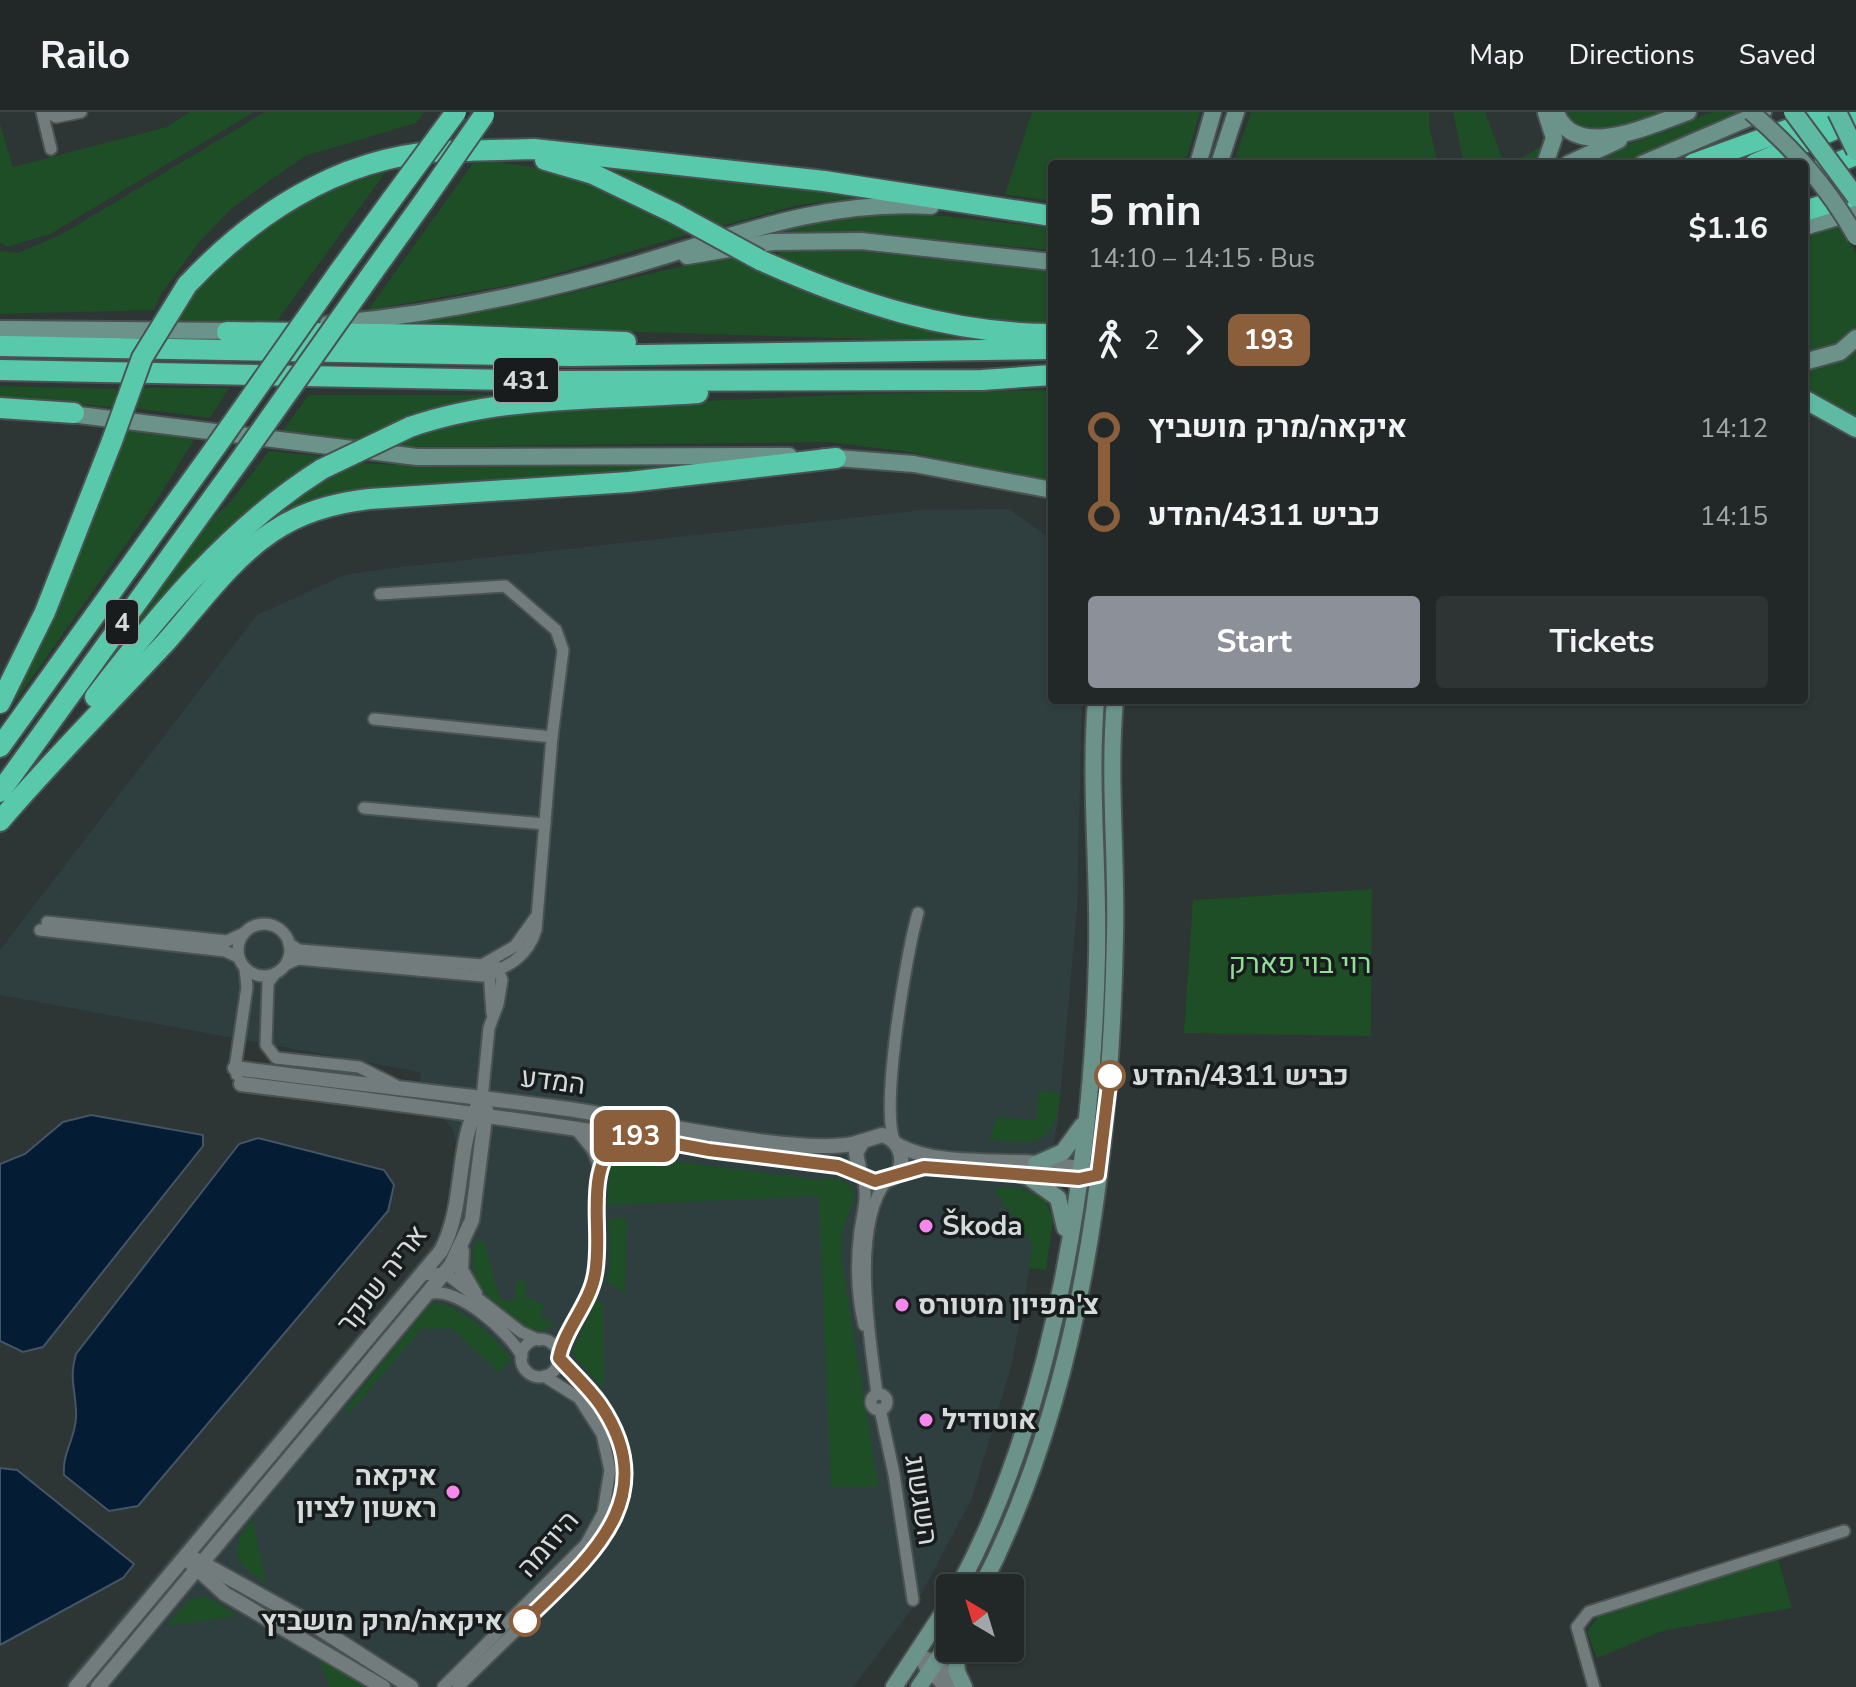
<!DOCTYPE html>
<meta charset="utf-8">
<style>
:root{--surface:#222828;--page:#2e3434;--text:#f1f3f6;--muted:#a2a6a8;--line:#3f4445;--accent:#8c9099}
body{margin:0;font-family:"Nunito Sans",Heebo,sans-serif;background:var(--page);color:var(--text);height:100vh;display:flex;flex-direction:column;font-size:30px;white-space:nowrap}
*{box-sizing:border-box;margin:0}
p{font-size:26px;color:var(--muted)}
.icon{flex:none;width:44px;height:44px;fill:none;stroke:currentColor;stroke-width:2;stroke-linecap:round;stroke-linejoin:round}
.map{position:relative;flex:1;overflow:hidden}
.sheet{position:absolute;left:1048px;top:48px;width:760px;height:544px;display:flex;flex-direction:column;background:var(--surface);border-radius:8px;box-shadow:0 2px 6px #0004,0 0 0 2px var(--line)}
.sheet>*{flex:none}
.badge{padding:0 16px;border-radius:12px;font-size:28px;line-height:52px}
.needle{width:52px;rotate:322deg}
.tools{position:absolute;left:936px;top:1462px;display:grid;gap:16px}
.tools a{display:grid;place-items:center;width:88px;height:88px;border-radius:8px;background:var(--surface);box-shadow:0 2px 6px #0004,0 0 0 2px var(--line);font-size:40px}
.map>.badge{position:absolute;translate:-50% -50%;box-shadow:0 0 0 4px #fff}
.legs{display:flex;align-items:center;gap:12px;height:88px;padding:0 40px;font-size:26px}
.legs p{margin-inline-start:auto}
.overview{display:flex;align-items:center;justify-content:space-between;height:136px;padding:0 40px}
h1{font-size:44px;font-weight:700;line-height:60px}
.button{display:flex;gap:16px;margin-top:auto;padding:16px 40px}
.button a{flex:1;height:92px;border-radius:8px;background:var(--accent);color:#fff;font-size:32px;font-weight:700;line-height:92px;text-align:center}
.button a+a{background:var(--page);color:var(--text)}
ul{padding:0 40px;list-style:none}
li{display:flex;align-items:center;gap:28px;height:88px;font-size:30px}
li i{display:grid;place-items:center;width:12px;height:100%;margin:0 10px;background:currentColor}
li i::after{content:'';width:20px;height:20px;margin:-10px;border:6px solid;border-radius:50%;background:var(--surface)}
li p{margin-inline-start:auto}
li:first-child i{background:linear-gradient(#0000 50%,currentColor 0)}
li:last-child i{background:linear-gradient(currentColor 50%,#0000 0)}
header{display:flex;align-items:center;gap:48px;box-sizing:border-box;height:112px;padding:0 40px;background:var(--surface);border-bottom:2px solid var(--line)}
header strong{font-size:38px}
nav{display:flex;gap:44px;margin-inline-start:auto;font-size:28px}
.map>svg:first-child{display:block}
</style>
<header>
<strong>Railo</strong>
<nav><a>Map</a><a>Directions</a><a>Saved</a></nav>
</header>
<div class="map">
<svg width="1856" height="1575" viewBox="0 0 1856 1575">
<rect width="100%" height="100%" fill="#2d3535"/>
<polygon fill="#2f3f40" points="1009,397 1052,428 1052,588 1082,588 1077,797 1058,1008 1011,1255 972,1386 917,1490 853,1575 61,1575 424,1143 437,1126 452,1080 457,1035 453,1018 441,1004 422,1000 420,960 0,883 0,838 257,503 345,463 384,457 924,398"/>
<g fill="#1e4e25">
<polygon points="190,0 254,0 50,122 7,135 0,130 0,12 13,55 167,15"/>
<polygon points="265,0 424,0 416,11 305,44 269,69 232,96 199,130 161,182 154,198 0,202 0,139 18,141 64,121"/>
<polygon points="1032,0 1200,0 1185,52 1052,52 1052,89 1005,82"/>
<polygon points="1251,0 1429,0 1429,14 1438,52 1233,52"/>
<polygon points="1453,0 1485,0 1504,51 1523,45 1546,31 1537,52 1464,52"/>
<polygon points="1561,0 1666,0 1602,19 1578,19"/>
<polygon points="1712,0 1746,0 1623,52 1578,52"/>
<polygon points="476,47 540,56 590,70 692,121 532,169 368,198"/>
<polygon points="579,49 885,82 799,93 718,115 637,71"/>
<path d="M 385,61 L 277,209 L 174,209 C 224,137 300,82 385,61 Z"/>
<polygon points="851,102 944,104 1052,116 1052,138 865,121 772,125 771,115"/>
<polygon points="1839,111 1856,142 1856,217 1837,236 1804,244 1804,120"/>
<polygon points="818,135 1052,159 1052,214 981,209 897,191 780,150 778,138"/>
<polygon points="728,143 832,188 972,230 405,213 550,186"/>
<polygon points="1856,234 1856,306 1804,276 1804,255"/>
<polygon points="0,274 117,277 113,295 0,285"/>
<polygon points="142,276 229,276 210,306 135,296"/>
<polygon points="1052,278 1052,371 909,340 829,330 392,335 460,306 561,296 834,283"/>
<polygon points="309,283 515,283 409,305 355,330 282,319"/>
<polygon points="124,317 195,326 157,388 12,594 79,443"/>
<polygon points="269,339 328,345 173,477 62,611 212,407 232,388"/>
<path d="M 354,351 L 446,355 L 664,352 L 666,359 L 299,396 L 129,556 C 201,473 253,402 354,351 Z"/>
<polygon points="1372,777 1371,924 1184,921 1193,788"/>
<path d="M 1039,979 L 1060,981 C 1056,1034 1035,1033 990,1027 L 996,1005 L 1036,1008 Z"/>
<polygon points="611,1041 819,1068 838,1066 852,1075 855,1084 842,1119 841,1145 878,1374 831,1375 819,1084 607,1093"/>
<polygon points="993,1076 1019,1076 1045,1087 1053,1108 1046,1158 1028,1156 1033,1133"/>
<polygon points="627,1106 625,1181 605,1168 610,1159 609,1107"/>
<path d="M 476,1129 L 484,1130 L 501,1189 L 516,1188 L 516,1170 L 526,1167 L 525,1184 L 544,1193 L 540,1204 L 555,1212 L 545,1218 L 530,1218 C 497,1191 463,1177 476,1129 Z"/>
<polygon points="595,1189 603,1190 604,1276 578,1249 573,1239"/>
<path d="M 435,1191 C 454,1189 503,1230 511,1248 L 499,1260 L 451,1216 L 421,1217 L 347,1304 L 346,1296 L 427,1196 Z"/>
<path d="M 252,1406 L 266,1471 C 231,1447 229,1442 252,1406 Z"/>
<polygon points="1778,1447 1792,1496 1662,1519 1597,1546 1587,1520 1598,1505"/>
<polygon points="205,1484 238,1504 166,1514 190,1487"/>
<polygon points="316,1540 369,1575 330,1575"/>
</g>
<g fill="#041c34" stroke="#435566" stroke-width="2">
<polygon points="91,1003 203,1023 203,1034 43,1235 23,1240 0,1229 0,1052 25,1042 63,1010"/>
<path d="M 258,1026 L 384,1058 L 394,1073 L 388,1099 L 138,1394 L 109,1399 L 64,1363 C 62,1341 75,1327 76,1306 C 77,1280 68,1268 76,1242 L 239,1032 Z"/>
<polygon points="0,1356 17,1358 134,1452 123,1466 0,1533"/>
</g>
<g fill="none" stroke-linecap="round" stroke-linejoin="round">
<defs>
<g id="minor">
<polyline points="42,0 51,37"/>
<polyline points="46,0 56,5 81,0"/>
<polyline points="374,607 552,625"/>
<polyline points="364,696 545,712"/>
<polyline points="47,810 227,829 244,821"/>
<circle cx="264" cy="838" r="26"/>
<polyline points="40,818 225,839 238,845"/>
<polyline points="289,832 299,838 482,853 515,834 535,806"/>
<path d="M 287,852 L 298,847 L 482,864 C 508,855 527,846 536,818 L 552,625 L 563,538 L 556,518 L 505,474 L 380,482"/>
<polyline points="489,858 492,901"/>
<polyline points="274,863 268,871 266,933 276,946 359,955 395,973"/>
<polyline points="237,963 235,956 247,875 245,857"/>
<polyline points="482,987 489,916 498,892 502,868 497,855"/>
<path d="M 894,1028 C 881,992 906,842 918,801"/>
<polyline points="599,1055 610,1033 623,1022"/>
<path d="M 863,1064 C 868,1084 863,1100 860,1119 C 856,1150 857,1183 864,1213"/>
<polyline points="422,1163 445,1161 521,1220 539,1228"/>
<path d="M 428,1182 C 457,1173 508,1219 522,1244"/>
<circle cx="540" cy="1246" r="19"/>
<polyline points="559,1244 592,1172 597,1150 599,1055 593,1038 575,1016"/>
<path d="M 877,1282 C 870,1225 850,1115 887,1068"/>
<circle cx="879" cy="1290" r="8"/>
<polyline points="880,1297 894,1362 913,1488"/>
<polyline points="443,1575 586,1432 603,1401 610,1358 602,1322 579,1286 544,1264"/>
<path d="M 458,1575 C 489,1544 520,1515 551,1484 C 604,1429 651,1384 606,1302 C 595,1281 575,1264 559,1246"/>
<polyline points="1594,1575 1577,1515 1589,1500 1844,1419"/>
</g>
<g id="tertiary">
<path d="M 235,956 C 345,971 457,982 568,997 C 628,1005 816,1049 862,1029"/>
<path d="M 241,972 C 398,991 554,1012 711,1038 C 756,1046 805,1045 849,1057 C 859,1060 866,1068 876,1069 C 907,1073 910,1031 882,1023 L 863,1029 L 856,1041 L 860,1061"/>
<path d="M 898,1033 C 948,1061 1034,1040 1090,1060"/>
<polyline points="896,1062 924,1055 1079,1067 1098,1063"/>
<polyline points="462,1139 461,1158 475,1182"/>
<polyline points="195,1447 314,1513 411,1575"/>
<polyline points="191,1451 225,1482 383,1575"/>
<polyline points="917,1543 935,1551 961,1575"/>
<polyline points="925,1553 946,1575"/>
<path d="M 76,1575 L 441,1139 C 467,1091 454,1028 482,987"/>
<polyline points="98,1575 451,1153 472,1108 486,998"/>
</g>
<g id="secondary">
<path d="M 1556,0 C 1574,51 1652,12 1688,0"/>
<polyline points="1198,52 1213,0"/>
<polyline points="1219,52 1236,0"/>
<polyline points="1545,52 1554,26 1546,1"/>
<polyline points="1568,52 1619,28"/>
<polyline points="1642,52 1763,0"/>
<polyline points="1804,115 1856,100"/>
<polyline points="687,144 772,130 861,129 1052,150"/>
<path d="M 328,212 C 431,203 534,182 634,153 C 733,124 825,87 931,94"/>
<polyline points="0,217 238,219"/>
<polyline points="1804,250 1840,240 1856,226"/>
<polyline points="63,301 417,345 789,344"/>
<polyline points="824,345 914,352 1052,378"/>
<polyline points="1036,1052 1063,1040 1082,1014"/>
<polyline points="1027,1064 1058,1086 1065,1116"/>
<path d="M 958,1476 C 1056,1295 1093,1046 1097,842 C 1099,758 1089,673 1096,588"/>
<path d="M 981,1476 C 1082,1281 1111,1041 1115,824 C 1117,745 1108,667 1115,588"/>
<polyline points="955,1536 957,1560 964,1575"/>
<polyline points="894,1575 950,1490"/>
<polyline points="919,1575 950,1529"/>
</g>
<polyline id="trunk" points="1804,287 1856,316"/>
<g id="motorway">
<polyline points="457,39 534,37 824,69 1052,104"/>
<polyline points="545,48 593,62 674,101"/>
<polyline points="1693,52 1836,0"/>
<polyline points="1755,52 1856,8"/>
<polyline points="1804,64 1856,43"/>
<polyline points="1804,99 1856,83"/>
<path d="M 760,148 C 853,190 949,222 1052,222"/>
<polyline points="373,160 424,89"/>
<polyline points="338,161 392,87"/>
<path d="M 187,173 C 261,94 357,35 469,39"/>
<polyline points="227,220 445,223 626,230"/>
<polyline points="0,234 571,244 1052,237"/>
<polyline points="0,258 559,269 982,268 1052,263"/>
<polyline points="0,296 74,301"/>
<path d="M 410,315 C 502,283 602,288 698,281"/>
<path d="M 95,585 C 161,499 230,415 322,357"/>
<polyline points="0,591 45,500 112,329"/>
<polyline points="0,635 215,336"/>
<polyline points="0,680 245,341"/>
<path d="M 0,709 C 53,647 110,590 166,530 C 199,493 230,448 272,420 C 301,400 334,391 369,387 L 629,370 L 836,346"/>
</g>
</defs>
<use href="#minor" stroke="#4b5252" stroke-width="15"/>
<use href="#tertiary" stroke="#4b5252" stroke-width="18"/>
<use href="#secondary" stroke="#4b5252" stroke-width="20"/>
<use href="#trunk" stroke="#4b5252" stroke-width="22"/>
<use href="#motorway" stroke="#4b5252" stroke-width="24"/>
<use href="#minor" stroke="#737c7c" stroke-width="11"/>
<use href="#tertiary" stroke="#737c7c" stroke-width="14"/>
<use href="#secondary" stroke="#6b938a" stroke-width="16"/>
<use href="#trunk" stroke="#5ebaa2" stroke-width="18"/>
<use href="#motorway" stroke="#58caab" stroke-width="20"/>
<defs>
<path id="secondary-bridge" d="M 1751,0 C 1794,37 1828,75 1856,125"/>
<g id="trunk-bridge">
<polyline points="1793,0 1856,85"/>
<polyline points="1837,0 1856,39"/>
</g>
<g id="motorway-bridge">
<polyline points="392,87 456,0"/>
<polyline points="424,89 484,3"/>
<polyline points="674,101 760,148"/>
<polyline points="112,329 142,246 187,173"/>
<polyline points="215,336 338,161"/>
<polyline points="245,341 373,160"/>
<polyline points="322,357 410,315"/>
</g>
</defs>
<use href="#secondary-bridge" stroke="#4b5252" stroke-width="20" stroke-linecap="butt"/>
<use href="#trunk-bridge" stroke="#4b5252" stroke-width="22" stroke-linecap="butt"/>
<use href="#motorway-bridge" stroke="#4b5252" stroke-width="24" stroke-linecap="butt"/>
<use href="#secondary-bridge" stroke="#6b938a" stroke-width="16"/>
<use href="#trunk-bridge" stroke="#5ebaa2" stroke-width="18"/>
<use href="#motorway-bridge" stroke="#58caab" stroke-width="20"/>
</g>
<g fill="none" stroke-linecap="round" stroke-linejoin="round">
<defs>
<path id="line-1" d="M 525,1509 C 588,1447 665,1387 600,1292 C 588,1275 572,1261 559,1246 C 565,1216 590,1192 595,1162 C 604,1114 581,1058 623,1022 L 709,1038 L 838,1054 L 875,1069 L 924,1055 L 1079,1067 L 1098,1063 L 1110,964"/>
</defs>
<use href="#line-1" stroke="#fff" stroke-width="18"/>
<use href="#line-1" stroke="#8b5e3c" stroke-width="12"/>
</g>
<g fill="#fff" stroke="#8b5e3c" stroke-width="4">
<circle cx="1110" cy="964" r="14"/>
<circle cx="525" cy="1509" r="14"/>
</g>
<g fill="#f688ed" stroke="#181c1c" stroke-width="3">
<circle cx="926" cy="1114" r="8"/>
<circle cx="902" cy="1193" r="8"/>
<circle cx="926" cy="1308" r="8"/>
<circle cx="453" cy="1380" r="8"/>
</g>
<g text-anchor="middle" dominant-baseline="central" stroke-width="7" stroke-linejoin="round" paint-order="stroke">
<g fill="#181c1c" stroke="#9ca1a1" stroke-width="2">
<rect x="494" y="246" width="64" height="44" rx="6"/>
<rect x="106" y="488" width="32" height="44" rx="6"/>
</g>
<g font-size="26" font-weight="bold" fill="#d5dada">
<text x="526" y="268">431</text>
<text x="122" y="510">4</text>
</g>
<g font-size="28" fill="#92df98" stroke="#181c1c">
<text x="1300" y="852">רוי בוי פארק</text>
</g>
<g font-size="28" font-weight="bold" fill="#d5dada" stroke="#181c1c" text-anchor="start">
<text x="1132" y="964">כביש 4311/המדע</text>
<text x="503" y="1509" text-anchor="end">איקאה/מרק מושביץ</text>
</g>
<g font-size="28" fill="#d5dada" stroke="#181c1c">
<text transform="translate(553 969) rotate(7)">המדע</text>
<text transform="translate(382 1167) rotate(-52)">אריה שנקר</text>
<text transform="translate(921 1388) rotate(81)">השגשוג</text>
<text transform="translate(548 1432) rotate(-49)">היוזמה</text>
</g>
<g font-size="28" font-weight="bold" fill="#d5dada" stroke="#181c1c" text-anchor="start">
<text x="942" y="1114">Škoda</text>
<text x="918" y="1193">צ'מפיון מוטורס</text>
<text x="942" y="1308">אוטודיל</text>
<text x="437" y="1364" text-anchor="end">איקאה<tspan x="437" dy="32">ראשון לציון</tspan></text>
</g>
</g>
</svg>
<div class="tools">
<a><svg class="needle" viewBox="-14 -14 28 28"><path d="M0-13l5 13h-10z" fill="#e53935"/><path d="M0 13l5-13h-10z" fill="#a2a6a8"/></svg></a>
</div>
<b class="badge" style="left:635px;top:1024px;background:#8b5e3c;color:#fff">193</b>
<section class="sheet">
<div class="overview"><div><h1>5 min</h1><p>14:10 – 14:15 · Bus</p></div><b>$1.16</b></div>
<div class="legs"><svg class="icon" aria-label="walk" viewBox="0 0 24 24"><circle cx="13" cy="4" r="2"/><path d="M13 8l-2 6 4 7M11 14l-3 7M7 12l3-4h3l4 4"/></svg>2<svg class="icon" aria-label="forward" viewBox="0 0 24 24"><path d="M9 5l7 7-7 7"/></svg><b class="badge" style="background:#8b5e3c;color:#fff">193</b></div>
<ul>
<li><i style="color:#8b5e3c"></i><b>איקאה/מרק מושביץ</b><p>14:12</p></li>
<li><i style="color:#8b5e3c"></i><b>כביש 4311/המדע</b><p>14:15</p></li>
</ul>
<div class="button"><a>Start</a><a>Tickets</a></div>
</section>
</div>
